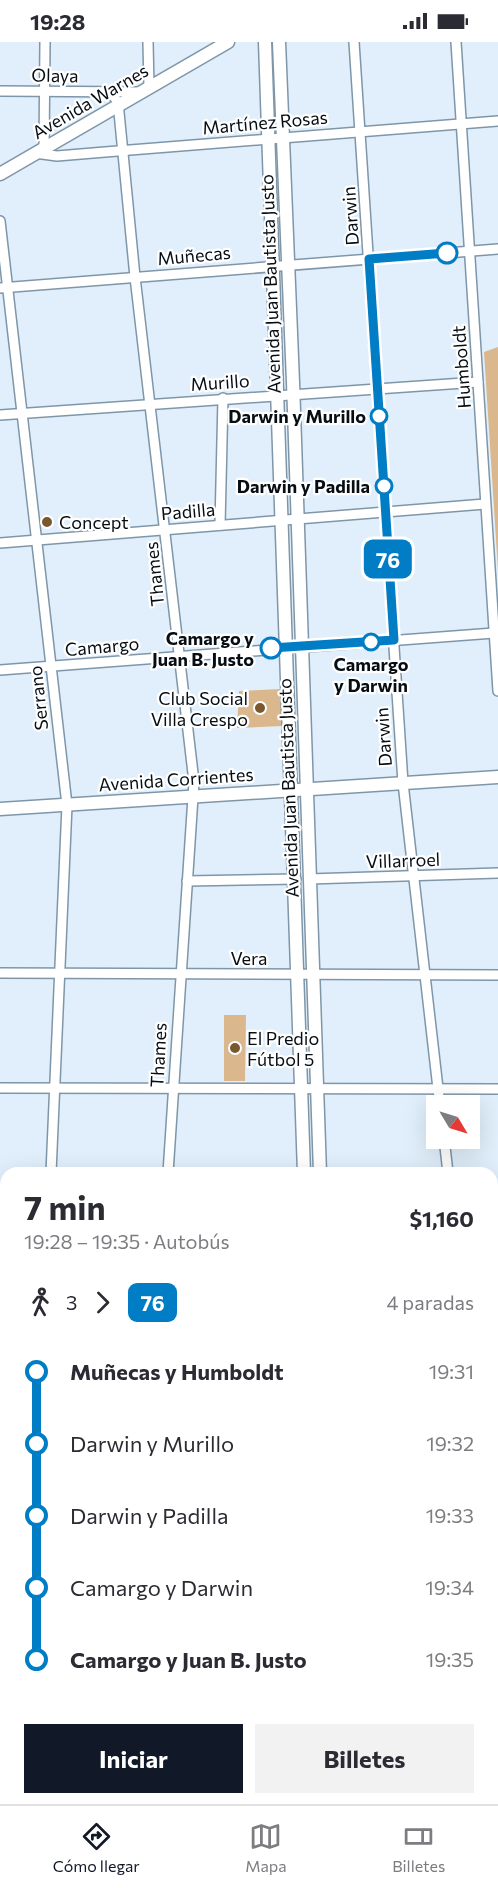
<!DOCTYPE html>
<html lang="es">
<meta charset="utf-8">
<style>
:root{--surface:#fff;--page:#f2f2f3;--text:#2b2b33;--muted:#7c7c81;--line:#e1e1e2;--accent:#111827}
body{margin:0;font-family:Commissioner,sans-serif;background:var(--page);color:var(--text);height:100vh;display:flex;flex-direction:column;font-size:22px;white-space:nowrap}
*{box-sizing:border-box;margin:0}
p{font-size:20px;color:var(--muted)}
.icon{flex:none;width:33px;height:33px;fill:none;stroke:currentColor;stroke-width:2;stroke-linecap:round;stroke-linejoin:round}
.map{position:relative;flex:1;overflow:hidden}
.details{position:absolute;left:0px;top:1125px;width:498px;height:638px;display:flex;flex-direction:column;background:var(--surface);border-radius:18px 18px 0 0;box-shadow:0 6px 24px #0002}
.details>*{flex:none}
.badge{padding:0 12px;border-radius:9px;font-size:21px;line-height:39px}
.needle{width:39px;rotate:128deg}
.buttons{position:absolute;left:426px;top:1053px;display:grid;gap:12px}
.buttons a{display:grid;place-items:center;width:54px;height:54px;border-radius:0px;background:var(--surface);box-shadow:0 6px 24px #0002;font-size:30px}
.map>.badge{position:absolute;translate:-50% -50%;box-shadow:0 0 0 3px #fff}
.legs{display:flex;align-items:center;gap:9px;height:66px;padding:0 24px;font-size:20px}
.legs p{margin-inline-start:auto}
.headline{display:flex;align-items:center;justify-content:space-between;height:102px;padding:0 24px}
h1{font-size:33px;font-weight:700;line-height:45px}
.cta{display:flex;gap:12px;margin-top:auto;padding:12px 24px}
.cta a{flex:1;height:69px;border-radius:0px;background:var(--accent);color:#fff;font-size:24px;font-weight:700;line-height:69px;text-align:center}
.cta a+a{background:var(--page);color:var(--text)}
ul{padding:0 24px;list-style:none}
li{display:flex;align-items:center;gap:21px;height:72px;font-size:22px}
li i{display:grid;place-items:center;width:9px;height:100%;margin:0 8px;background:currentColor}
li i::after{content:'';width:15px;height:15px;margin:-8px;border:4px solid;border-radius:50%;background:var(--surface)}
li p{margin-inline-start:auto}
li:first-child i{background:linear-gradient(#0000 50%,currentColor 0)}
li:last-child i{background:linear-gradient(currentColor 50%,#0000 0)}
.status{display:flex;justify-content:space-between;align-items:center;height:42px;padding:0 30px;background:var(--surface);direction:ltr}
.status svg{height:16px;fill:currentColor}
.tabs{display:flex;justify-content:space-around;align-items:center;height:84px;border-top:2px solid var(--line);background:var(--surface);font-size:16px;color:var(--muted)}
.tabs a{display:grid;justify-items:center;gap:3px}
.tabs .active{color:var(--accent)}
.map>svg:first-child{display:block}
</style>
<div class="status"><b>19:28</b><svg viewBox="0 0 49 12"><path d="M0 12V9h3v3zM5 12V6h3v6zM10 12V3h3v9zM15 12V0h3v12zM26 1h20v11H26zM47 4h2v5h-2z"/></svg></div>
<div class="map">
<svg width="498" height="1762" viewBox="0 0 498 1762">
<rect width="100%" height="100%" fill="#e0effb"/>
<g fill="#dbb78d">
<polygon points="498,305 498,529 484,310"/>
<polygon points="281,647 282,684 237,686 239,649"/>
<polygon points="224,973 246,973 245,1039 224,1039"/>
</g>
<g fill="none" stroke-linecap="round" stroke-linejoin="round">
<defs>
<g id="minor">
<polyline points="148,0 149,46"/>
<polyline points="354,0 403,741 440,1064"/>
<polyline points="456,0 498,649"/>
<polyline points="0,49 141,50"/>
<polyline points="110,50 118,60 135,235 194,740 168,1131"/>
<polyline points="44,106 45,0"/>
<polyline points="35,111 57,114 105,110 498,79"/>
<polyline points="0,179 67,763 51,1131"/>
<polyline points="0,246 498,207"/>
<polyline points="0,373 478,340"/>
<polyline points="220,483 223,356"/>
<polyline points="0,501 485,462"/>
<polyline points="0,628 494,591"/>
<polyline points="309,837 498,831"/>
<polyline points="187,839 296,837"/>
<polyline points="0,931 498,933"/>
<polyline points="0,1046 498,1047"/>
<polyline points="444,1096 448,1131"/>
<polyline points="0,1168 6,1168"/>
<polyline points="492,1170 498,1170"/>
<polyline points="0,1289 6,1289"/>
<polyline points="492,1291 498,1291"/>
<polyline points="0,1413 6,1413"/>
<polyline points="492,1417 498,1417"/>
<polyline points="492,1502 492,1504"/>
<polyline points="0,1535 6,1535"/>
<polyline points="492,1686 498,1685"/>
<polyline points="33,1756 33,1762"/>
<polyline points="244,1756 244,1762"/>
<polyline points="349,1756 349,1762"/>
<polyline points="110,1762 135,1756"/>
<polyline points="461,1762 462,1756"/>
</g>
<g id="major">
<polyline points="265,0 304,1131"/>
<polyline points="279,0 293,340 320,1131"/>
<polyline points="0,132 228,0"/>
<polyline points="0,767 498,735"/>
<polyline points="492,1565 498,1564"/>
<polyline points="492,1589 498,1597"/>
<polyline points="492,1609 498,1617"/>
<polyline points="0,1680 6,1679"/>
</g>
</defs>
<use href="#minor" stroke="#7f96a8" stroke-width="12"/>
<use href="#major" stroke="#7f96a8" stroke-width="15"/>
<use href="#minor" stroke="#fff" stroke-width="9"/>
<use href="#major" stroke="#fff" stroke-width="12"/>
<g stroke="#67737b" stroke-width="2" stroke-dasharray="8 8" stroke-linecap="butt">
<polyline points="493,1592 498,1556"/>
<polyline points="492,1630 498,1584"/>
<polyline points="469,1762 470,1756"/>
</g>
</g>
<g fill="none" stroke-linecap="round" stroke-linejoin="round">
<defs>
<polyline id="line-1" points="271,606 394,598 369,217 447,211"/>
</defs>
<use href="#line-1" stroke="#fff" stroke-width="14"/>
<use href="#line-1" stroke="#007dc5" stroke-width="9"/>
</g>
<g fill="#fff" stroke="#007dc5" stroke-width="3">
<circle cx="447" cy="211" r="10"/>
<circle cx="379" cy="374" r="8"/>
<circle cx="384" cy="444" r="8"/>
<circle cx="371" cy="600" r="8"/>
<circle cx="271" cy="606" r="10"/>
</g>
<g fill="#7a582f" stroke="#fff" stroke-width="2">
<circle cx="47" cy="480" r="6"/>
<circle cx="260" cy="666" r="6"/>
<circle cx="235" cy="1006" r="6"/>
</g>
<g text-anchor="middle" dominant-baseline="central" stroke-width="4.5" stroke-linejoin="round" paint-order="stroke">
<g font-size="18" fill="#060e14" stroke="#fff">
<text transform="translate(55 33) rotate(1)">Olaya</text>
<text transform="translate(90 59) rotate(-30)">Avenida Warnes</text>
<text transform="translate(265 80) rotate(-5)">Martínez Rosas</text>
<text transform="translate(350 174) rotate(-94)">Darwin</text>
<text transform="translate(194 213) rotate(-5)">Muñecas</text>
<text transform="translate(270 242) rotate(-92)">Avenida Juan Bautista Justo</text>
<text transform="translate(461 325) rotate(-94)">Humboldt</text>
<text transform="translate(220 340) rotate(-4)">Murillo</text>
<text transform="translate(188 469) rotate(-5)">Padilla</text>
<text transform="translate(154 532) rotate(-96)">Thames</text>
<text transform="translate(102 604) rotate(-5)">Camargo</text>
<text transform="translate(38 656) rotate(-96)">Serrano</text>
<text transform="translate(383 695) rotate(-94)">Darwin</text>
<text transform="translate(176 737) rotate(-4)">Avenida Corrientes</text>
<text transform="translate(288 746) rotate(-92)">Avenida Juan Bautista Justo</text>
<text transform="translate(403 818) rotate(-2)">Villarroel</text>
<text x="249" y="916">Vera</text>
<text transform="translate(158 1013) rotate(-87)">Thames</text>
</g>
<g font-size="18" font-weight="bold" fill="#060e14" stroke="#fff" text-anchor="end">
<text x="366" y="374">Darwin y Murillo</text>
<text x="370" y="444">Darwin y Padilla</text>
<text x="254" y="596">Camargo y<tspan x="254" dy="21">Juan B. Justo</tspan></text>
<text x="371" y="622" text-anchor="middle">Camargo<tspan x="371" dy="21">y Darwin</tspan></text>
</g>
<g font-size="18" fill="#060e14" stroke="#fff" text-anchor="start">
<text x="59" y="480">Concept</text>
<text x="248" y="656" text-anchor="end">Club Social<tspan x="248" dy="21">Villa Crespo</tspan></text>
<text x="247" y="996">El Predio<tspan x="247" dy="21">Fútbol 5</tspan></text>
</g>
</g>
</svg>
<div class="buttons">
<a><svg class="needle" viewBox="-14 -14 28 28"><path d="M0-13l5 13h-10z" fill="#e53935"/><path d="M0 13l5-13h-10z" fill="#7c7c81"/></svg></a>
</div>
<b class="badge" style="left:388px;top:517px;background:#007dc5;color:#fff">76</b>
<section class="details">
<div class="headline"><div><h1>7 min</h1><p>19:28 – 19:35 · Autobús</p></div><b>$1,160</b></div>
<div class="legs"><svg class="icon" aria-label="walk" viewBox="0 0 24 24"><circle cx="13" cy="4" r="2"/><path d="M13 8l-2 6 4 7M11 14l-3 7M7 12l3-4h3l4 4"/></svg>3<svg class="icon" aria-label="forward" viewBox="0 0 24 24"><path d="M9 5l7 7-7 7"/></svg><b class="badge" style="background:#007dc5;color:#fff">76</b><p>4 paradas</p></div>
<ul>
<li><i style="color:#007dc5"></i><b>Muñecas y Humboldt</b><p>19:31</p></li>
<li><i style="color:#007dc5"></i><span>Darwin y Murillo</span><p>19:32</p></li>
<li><i style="color:#007dc5"></i><span>Darwin y Padilla</span><p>19:33</p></li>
<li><i style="color:#007dc5"></i><span>Camargo y Darwin</span><p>19:34</p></li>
<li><i style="color:#007dc5"></i><b>Camargo y Juan B. Justo</b><p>19:35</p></li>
</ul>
<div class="cta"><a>Iniciar</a><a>Billetes</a></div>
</section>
</div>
<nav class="tabs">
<a class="active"><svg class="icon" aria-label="directions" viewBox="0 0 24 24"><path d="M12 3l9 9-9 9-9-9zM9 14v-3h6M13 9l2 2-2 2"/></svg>Cómo llegar</a>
<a><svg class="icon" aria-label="map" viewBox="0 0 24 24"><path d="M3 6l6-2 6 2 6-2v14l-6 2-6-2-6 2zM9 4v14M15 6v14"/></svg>Mapa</a>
<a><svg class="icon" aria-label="tickets" viewBox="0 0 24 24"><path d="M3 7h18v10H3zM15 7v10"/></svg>Billetes</a>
</nav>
